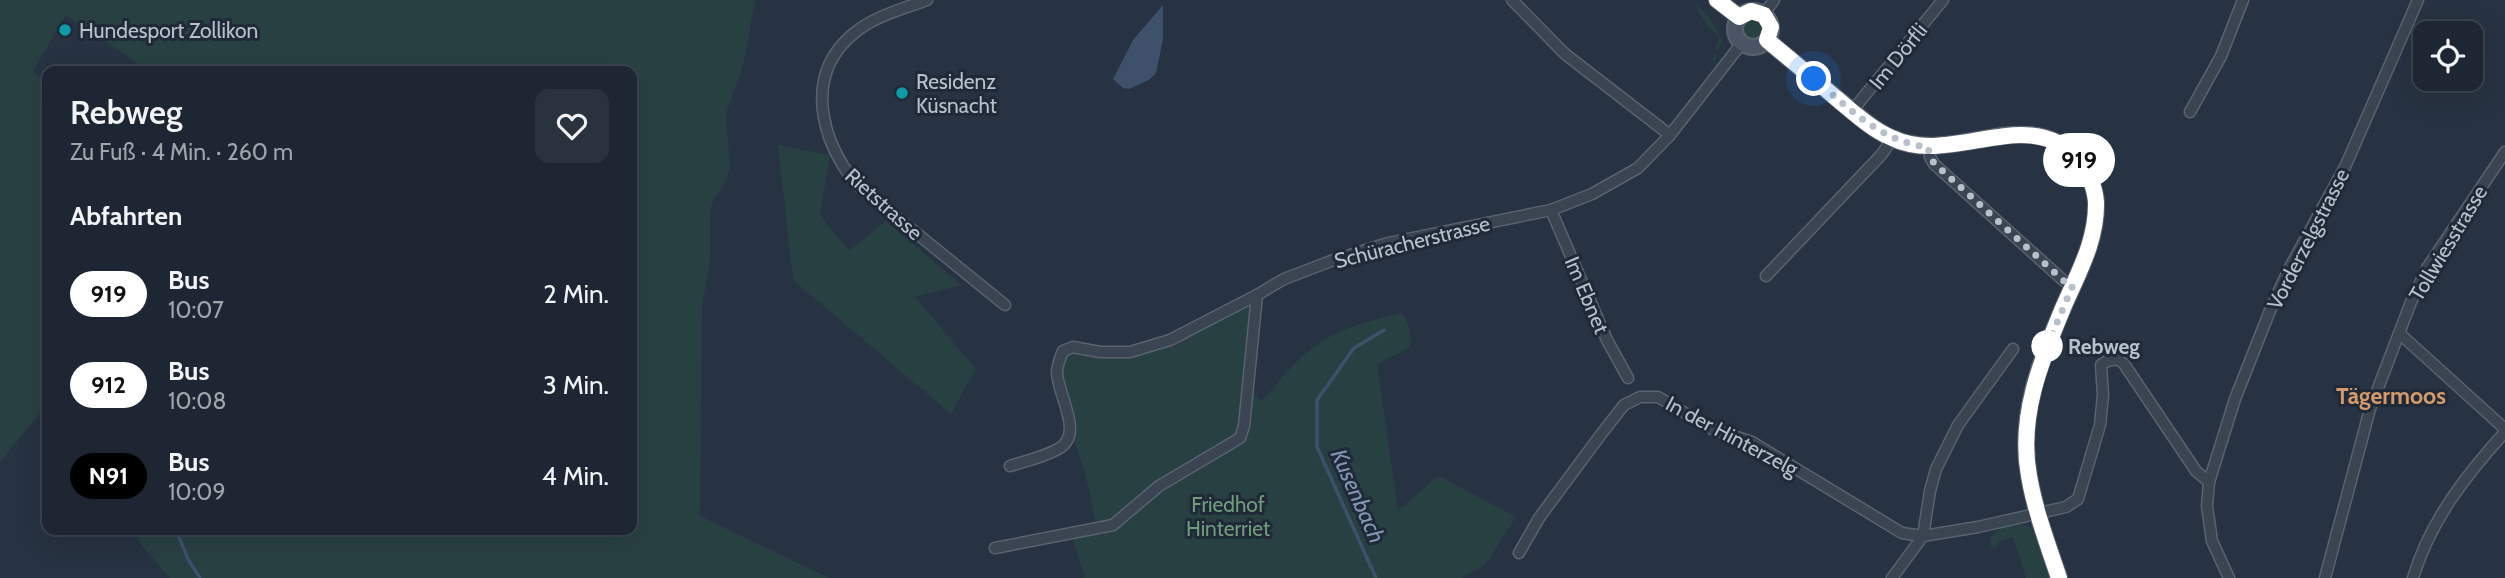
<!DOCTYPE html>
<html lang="de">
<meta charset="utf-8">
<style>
:root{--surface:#1d2632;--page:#2a323e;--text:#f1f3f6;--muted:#a0a5ac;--line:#3b434d}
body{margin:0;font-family:Cabin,sans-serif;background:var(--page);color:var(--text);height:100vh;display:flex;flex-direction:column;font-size:26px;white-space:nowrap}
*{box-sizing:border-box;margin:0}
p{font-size:23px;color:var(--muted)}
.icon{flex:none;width:38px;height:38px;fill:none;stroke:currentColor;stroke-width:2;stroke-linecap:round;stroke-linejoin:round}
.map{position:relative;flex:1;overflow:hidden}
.sheet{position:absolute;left:42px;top:66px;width:595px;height:469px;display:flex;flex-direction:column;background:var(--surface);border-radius:14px;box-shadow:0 7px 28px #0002,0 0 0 2px var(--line)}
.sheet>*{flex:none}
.badge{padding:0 14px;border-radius:23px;font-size:24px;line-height:46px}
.tools{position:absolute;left:2413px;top:21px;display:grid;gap:14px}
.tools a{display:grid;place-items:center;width:70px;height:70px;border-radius:14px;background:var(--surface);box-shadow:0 7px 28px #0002,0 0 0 2px var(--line);font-size:35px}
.you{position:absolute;width:35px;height:35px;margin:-18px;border:5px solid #fff;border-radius:50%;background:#1a73e8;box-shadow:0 0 0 10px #1a73e833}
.map>.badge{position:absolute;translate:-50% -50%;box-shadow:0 0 0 4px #fff}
h2{padding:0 28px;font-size:26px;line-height:63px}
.round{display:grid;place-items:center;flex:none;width:74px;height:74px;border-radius:14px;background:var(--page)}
.overview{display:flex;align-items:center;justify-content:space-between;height:119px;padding:0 28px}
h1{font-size:33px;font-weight:600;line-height:52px}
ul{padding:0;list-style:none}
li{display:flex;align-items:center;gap:21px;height:91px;padding:0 28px}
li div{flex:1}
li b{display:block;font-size:26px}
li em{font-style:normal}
li .badge{min-width:77px;font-weight:700;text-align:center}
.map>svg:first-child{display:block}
</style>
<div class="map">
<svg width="2505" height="578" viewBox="0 0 2505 578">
<rect width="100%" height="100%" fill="#273242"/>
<g fill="#294043">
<polygon points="0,0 755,0 744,62 726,114 730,168 726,181 714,199 710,210 710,260 702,307 700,516 829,578 170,578 139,542 137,530 632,530 632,72 150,72 66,15 33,71 47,85 47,400 41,412 0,462"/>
<polygon points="1694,3 1708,15 1722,40 1712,67 1714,54 1717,55 1718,50 1715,49 1720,37 1706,24"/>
<circle cx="1753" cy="29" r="11"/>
<polygon points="778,145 830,155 820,215 849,251 886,221 962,285 915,297 976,369 951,414 793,280"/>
<path d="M 1257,295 L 1247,397 L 1253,393 L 1262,401 C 1279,381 1298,357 1319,343 C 1342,327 1374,320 1401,313 C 1409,321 1413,338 1409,348 L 1377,364 L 1398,510 L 1439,476 L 1516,517 L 1485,565 L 1462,578 L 1085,578 L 1071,534 L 1097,528 C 1093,510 1090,492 1085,474 C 1077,443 1049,382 1063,351 L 1130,352 L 1170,340 Z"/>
<path d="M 2021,524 C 2043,528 2044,560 2052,578 L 2026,578 L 2013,537 L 1997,542 L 1997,548 L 1991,547 L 1990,538 L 1999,528 Z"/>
</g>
<polygon fill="#3e506a" points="1163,5 1163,40 1156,73 1149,80 1129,89 1123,88 1113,79 1133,40"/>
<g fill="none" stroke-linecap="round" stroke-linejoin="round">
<g stroke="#3e506a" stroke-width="3.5">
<polyline points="176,530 188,559 200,578"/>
<polyline points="1376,578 1317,447 1317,400 1354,348 1384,330"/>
</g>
<defs>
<g id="minor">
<path d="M 927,0 C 903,9 874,16 853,34 C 803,76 821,141 857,185 L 1005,305"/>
<polyline points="1512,0 1565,54 1670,135"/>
<polyline points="1764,14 1774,0"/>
<polyline points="1852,111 1943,0"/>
<polyline points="2190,112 2221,56 2243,0"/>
<polyline points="1928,147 1930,157 1934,164 2064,281 2073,285"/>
<polyline points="1551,210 1607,340 1628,378"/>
<polyline points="1766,276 1882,154 1892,139"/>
<polyline points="2399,333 2505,429"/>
<path d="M 1010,466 C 1026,461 1044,457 1058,449 C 1085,435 1058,396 1057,373 C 1057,365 1060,358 1063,351 L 1073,347 L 1100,352 L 1130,352 L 1170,340 L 1257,295 L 1284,279 L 1331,261 L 1388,243 L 1551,210 L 1592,194 L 1638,168 L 1670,135 L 1742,43"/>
<polyline points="995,548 1113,525 1159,486 1240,438 1244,426 1257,295"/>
<polyline points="1519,553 1539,518 1602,433 1624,405 1640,397 1658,397 1712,429 1752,442 1902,533 1923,536 1978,527 2066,507 2078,499 2100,425 2103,395 2101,365 2107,361 2118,359 2124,364 2196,471 2209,482"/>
<polyline points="1892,578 1923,536 1930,491 1936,469 1958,425 2013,349"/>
<polyline points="2229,578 2212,541 2207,506 2209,482 2235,399 2271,308 2289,269 2345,167 2418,0"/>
<polyline points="2325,578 2370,409 2411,302 2427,268 2505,152"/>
<path d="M 2413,578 C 2430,521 2466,475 2505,432"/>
</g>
<g id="secondary">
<polyline points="1717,0 1739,17"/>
<circle cx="1753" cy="29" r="18"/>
<path d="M 1767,40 C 1791,60 1816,81 1840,101 C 1856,114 1873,130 1892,138 C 1953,167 2028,102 2078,159 C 2088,170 2095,188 2096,202 C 2097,241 2078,273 2063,308 C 2040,361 2018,417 2029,476 C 2035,511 2048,545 2059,578"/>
</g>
</defs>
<use href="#minor" stroke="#59626f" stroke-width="13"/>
<use href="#secondary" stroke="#59626f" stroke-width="18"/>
<use href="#minor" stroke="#3b4451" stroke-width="10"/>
<use href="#secondary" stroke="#4a5464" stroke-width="14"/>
</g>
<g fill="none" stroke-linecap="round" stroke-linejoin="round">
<defs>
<path id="line" d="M 1717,0 L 1739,17 L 1751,11 L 1764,15 L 1771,27 L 1767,40 C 1790,59 1813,78 1836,98 C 1853,112 1871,129 1892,138 C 1952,167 2028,103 2078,159 C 2088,170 2095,188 2096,202 C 2097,241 2078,273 2063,308 C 2041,361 2018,417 2029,476 C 2035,511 2048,545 2059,578"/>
</defs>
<use href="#line" stroke="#fff" stroke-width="16"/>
<use href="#line" stroke="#fff" stroke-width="10"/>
<path stroke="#b8c0cb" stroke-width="7" stroke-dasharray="0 12.6" d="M 1814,79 C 1849,108 1881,142 1928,147 L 1930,157 L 1934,163 L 2064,281 L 2073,285 L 2047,346"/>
</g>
<g fill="#0f9aa8" stroke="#202937" stroke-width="2.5">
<circle cx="65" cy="30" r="7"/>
<circle cx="902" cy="93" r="7"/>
</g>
<circle fill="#fff" stroke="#fff" stroke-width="3.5" cx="2047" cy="346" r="14"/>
<g text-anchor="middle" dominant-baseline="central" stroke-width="6" stroke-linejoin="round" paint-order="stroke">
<g font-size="21" fill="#b8c0cb" stroke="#202937" text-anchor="start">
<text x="79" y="30">Hundesport Zollikon</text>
<text x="916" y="81">Residenz<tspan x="916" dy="24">Küsnacht</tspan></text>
</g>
<g font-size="21" fill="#b8c0cb" stroke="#202937">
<text transform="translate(1898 56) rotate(-51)">Im Dörfli</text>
<text transform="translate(884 204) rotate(42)">Rietstrasse</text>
<text transform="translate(2308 239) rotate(-63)">Vorderzelgstrasse</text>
<text transform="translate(1412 242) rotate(-14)">Schüracherstrasse</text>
<text transform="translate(2448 243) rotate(-59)">Tollwiesstrasse</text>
<text transform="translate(1587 295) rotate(67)">Im Ebnet</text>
<text transform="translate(1732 436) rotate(28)">In der Hinterzelg</text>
</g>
<g font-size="21" font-weight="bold" fill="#b8c0cb" stroke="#202937" text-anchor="start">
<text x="2068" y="346">Rebweg</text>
</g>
<g font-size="21" fill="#709c7a" stroke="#202937">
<text x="1228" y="504">Friedhof<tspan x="1228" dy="24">Hinterriet</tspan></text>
</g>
<g font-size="23" font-weight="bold" fill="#d4996b" stroke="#202937">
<text x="2391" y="396">Tägermoos</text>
</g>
<g font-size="23" font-style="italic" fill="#8196b2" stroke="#202937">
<text transform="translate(1358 496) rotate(66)">Kusenbach</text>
</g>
</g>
</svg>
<div class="tools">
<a><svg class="icon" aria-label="locate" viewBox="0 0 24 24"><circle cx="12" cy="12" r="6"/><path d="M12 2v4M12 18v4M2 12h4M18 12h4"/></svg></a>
</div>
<div class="you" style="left:1814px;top:79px"></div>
<b class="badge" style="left:2079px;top:160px;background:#fff;color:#111">919</b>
<section class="sheet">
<div class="overview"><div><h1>Rebweg</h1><p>Zu Fuß · 4 Min. · 260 m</p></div><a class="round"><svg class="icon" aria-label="heart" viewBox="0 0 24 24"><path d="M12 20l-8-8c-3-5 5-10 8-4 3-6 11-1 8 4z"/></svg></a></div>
<h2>Abfahrten</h2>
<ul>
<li><span class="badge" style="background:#fff;color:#111">919</span><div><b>Bus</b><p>10:07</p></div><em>2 Min.</em></li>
<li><span class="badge" style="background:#fff;color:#111">912</span><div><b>Bus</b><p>10:08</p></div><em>3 Min.</em></li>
<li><span class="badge" style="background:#000;color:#fff">N91</span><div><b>Bus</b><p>10:09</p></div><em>4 Min.</em></li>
</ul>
</section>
</div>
